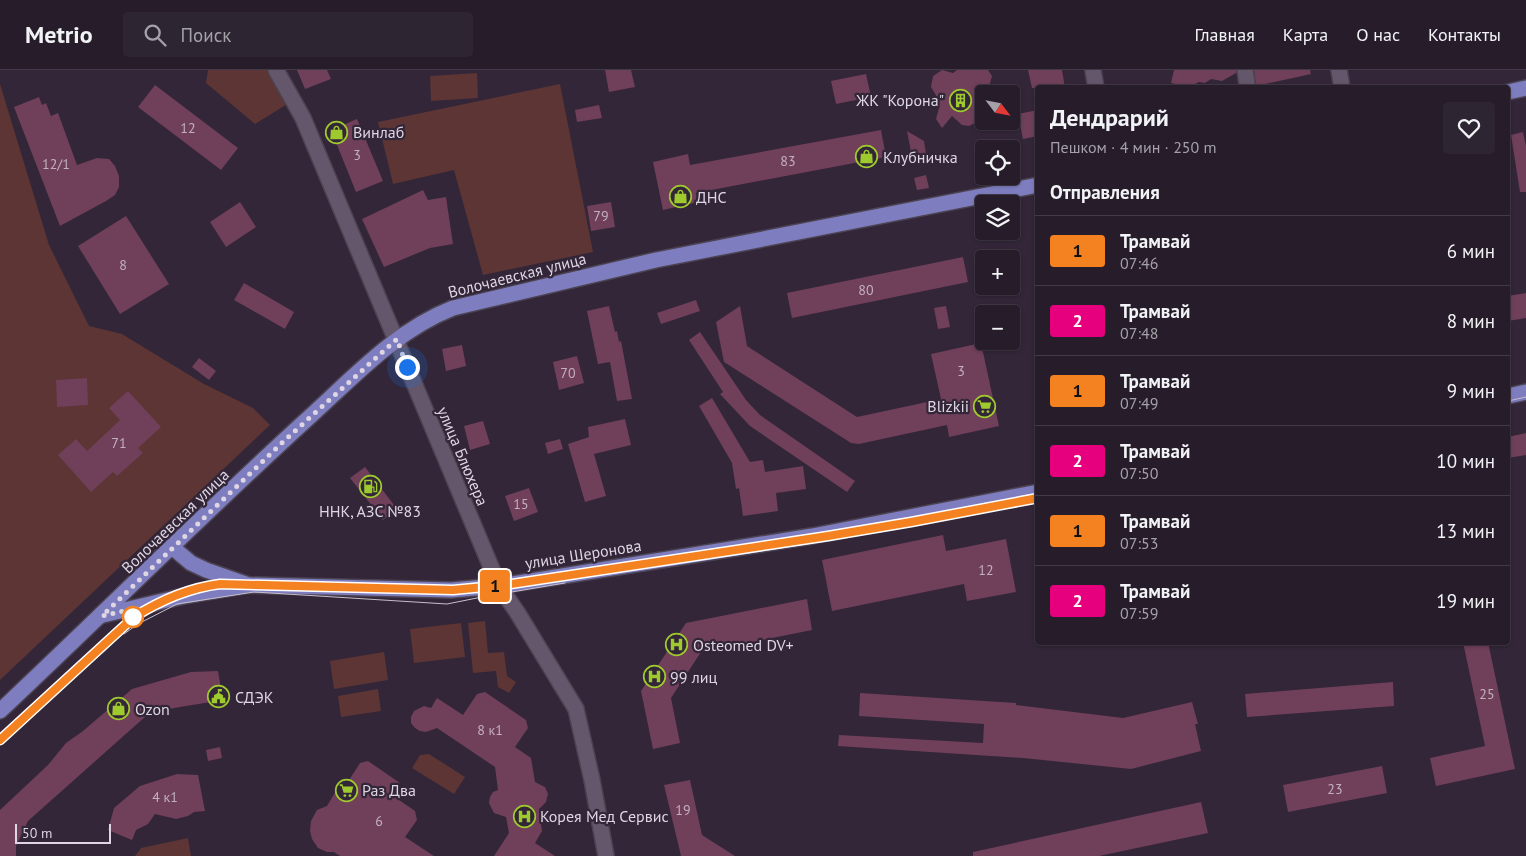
<!DOCTYPE html>
<html lang="ru">
<meta charset="utf-8">
<style>
:root{--surface:#261c2a;--page:#2e2532;--text:#f1f3f6;--muted:#a4a1a8;--line:#423a47}
body{margin:0;font-family:"PT Sans",sans-serif;background:var(--page);color:var(--text);height:100vh;display:flex;flex-direction:column;font-size:19px;white-space:nowrap}
*{box-sizing:border-box;margin:0}
p{font-size:16px;color:var(--muted)}
.icon{flex:none;width:28px;height:28px;fill:none;stroke:currentColor;stroke-width:2;stroke-linecap:round;stroke-linejoin:round}
.map{position:relative;flex:1;overflow:hidden}
.drawer{position:absolute;left:1035px;top:15px;width:475px;height:560px;display:flex;flex-direction:column;background:var(--surface);border-radius:5px;box-shadow:0 1px 4px #0004,0 0 0 1px var(--line)}
.drawer>*{flex:none}
.badge{padding:0 10px;border-radius:4px;font-size:18px;line-height:32px}
.needle{width:32px;rotate:122deg}
.buttons{position:absolute;left:975px;top:15px;display:grid;gap:10px}
.buttons a{display:grid;place-items:center;width:45px;height:45px;border-radius:5px;background:var(--surface);box-shadow:0 1px 4px #0004,0 0 0 1px var(--line);font-size:25px}
.scale{position:absolute;left:15px;bottom:12px;width:96px;box-sizing:border-box;padding-left:5px;border:2px solid #ded6e3;border-top:0;font-size:14px;line-height:18px;white-space:nowrap;color:#ded6e3;-webkit-text-stroke:4px #322638;paint-order:stroke}
.you{position:absolute;width:25px;height:25px;margin:-12px;border:4px solid #fff;border-radius:50%;background:#1a73e8;box-shadow:0 0 0 8px #1a73e833}
.map>.badge{position:absolute;translate:-50% -50%;box-shadow:0 0 0 2px #fff}
h2{padding:0 15px;font-size:19px;line-height:45px}
.round{display:grid;place-items:center;flex:none;width:52px;height:52px;border-radius:5px;background:var(--page)}
.overview{display:flex;align-items:center;justify-content:space-between;height:85px;padding:0 15px}
h1{font-size:24px;font-weight:800;line-height:38px}
ul{padding:0;list-style:none}
li{display:flex;align-items:center;gap:15px;height:70px;padding:0 15px;border-top:1px solid var(--line)}
li div{flex:1}
li b{display:block;font-size:19px}
li em{font-style:normal}
li .badge{min-width:55px;font-weight:700;text-align:center}
header{display:flex;align-items:center;gap:30px;box-sizing:border-box;height:70px;padding:0 25px;background:var(--surface);border-bottom:1px solid var(--line)}
header strong{font-size:24px}
nav{display:flex;gap:28px;margin-inline-start:auto;font-size:18px}
.search{width:350px;height:45px;background:var(--page);display:flex;align-items:center;gap:12px;box-sizing:border-box;padding:0 18px;border-radius:5px;color:var(--muted);font-size:19px}
.map>svg:first-child{display:block}
</style>
<header>
<strong>Metrio</strong>
<div class="search"><svg class="icon" aria-label="search" viewBox="0 0 24 24"><circle cx="10" cy="10" r="6"/><path d="M15 15l6 6"/></svg>Поиск</div>
<nav><a>Главная</a><a>Карта</a><a>О нас</a><a>Контакты</a></nav>
</header>
<div class="map">
<svg width="1526" height="786" viewBox="0 0 1526 786">
<rect width="100%" height="100%" fill="#322638"/>
<g fill="#5c3534">
<polygon points="208,0 275,0 289,33 255,54 206,13"/>
<polygon points="477,3 478,28 431,31 430,6"/>
<polygon points="0,14 49,175 89,256 122,264 204,314 253,338 270,355 0,610"/>
<polygon points="560,14 593,182 483,205 454,100 393,114 378,52"/>
<polygon points="485,551 488,583 504,582 507,606 516,612 509,623 498,617 496,601 473,603 468,553"/>
<polygon points="461,553 465,587 414,593 410,559"/>
<polygon points="384,582 388,610 334,619 330,591"/>
<polygon points="378,619 381,641 341,647 338,626"/>
<polygon points="429,684 465,707 454,724 412,698 420,685"/>
<polygon points="188,768 191,786 135,786 141,778"/>
</g>
<g fill="#703f59">
<polygon points="297,0 327,0 331,9 305,19"/>
<polygon points="605,0 631,0 635,17 609,22"/>
<polygon points="942,0 953,3 957,0 988,0 992,6 989,17 994,24 984,24 984,54 975,53 969,56 962,55 952,46 942,58 936,49 939,38 935,33 937,27 931,17 933,6"/>
<polygon points="1028,0 1062,0 1065,18 1032,18"/>
<polygon points="1174,0 1236,0 1236,3 1222,11 1211,9 1205,13 1199,12 1189,17 1171,13"/>
<polygon points="1254,0 1310,0 1311,4 1256,16"/>
<polygon points="866,4 871,27 836,34 831,11"/>
<polygon points="155,15 238,78 221,100 138,37"/>
<polygon points="39,27 42,35 46,33 51,46 58,43 77,95 97,88 109,89 115,96 119,106 119,117 115,125 106,131 60,156 14,37"/>
<polygon points="599,35 602,48 577,52 575,40"/>
<polygon points="1038,40 1038,66 1023,69 1018,44"/>
<polygon points="357,49 383,111 356,122 331,60"/>
<polygon points="881,60 886,87 696,123 698,132 663,140 653,92 688,84 690,95"/>
<polygon points="907,61 924,71 926,84 912,87"/>
<polygon points="1523,62 1526,76 1526,122 1520,122 1511,65"/>
<polygon points="926,105 929,118 917,120 914,108"/>
<polygon points="423,120 428,130 446,127 453,174 430,178 384,197 362,149"/>
<polygon points="240,132 256,157 226,177 210,152"/>
<polygon points="611,132 615,157 591,161 587,136"/>
<polygon points="126,146 169,214 120,244 78,176"/>
<polygon points="963,187 968,212 792,248 787,223"/>
<polygon points="244,213 294,242 285,259 234,230"/>
<polygon points="1526,223 1526,248 1508,251 1508,226"/>
<polygon points="696,230 700,241 661,254 657,243"/>
<polygon points="609,236 615,262 617,261 619,272 621,271 632,329 617,331 610,292 598,294 587,241"/>
<polygon points="740,236 747,276 857,347 941,329 931,284 981,273 999,356 949,367 947,355 859,374 851,373 724,292 716,252"/>
<polygon points="946,236 950,257 938,259 934,238"/>
<polygon points="700,262 746,330 760,345 855,411 847,422 750,356 720,324 723,322 689,270"/>
<polygon points="462,275 466,296 446,301 442,279"/>
<polygon points="577,286 584,313 559,320 553,292"/>
<polygon points="199,288 216,301 209,310 192,297"/>
<polygon points="87,308 88,335 57,337 56,310"/>
<polygon points="128,321 161,357 138,378 143,383 117,406 113,402 91,422 58,385 76,369 87,381 120,350 109,338"/>
<polygon points="712,328 750,392 763,390 765,402 803,396 806,419 776,423 778,441 743,446 739,418 736,419 732,393 699,336"/>
<polygon points="625,349 631,375 594,384 606,426 585,432 568,374 589,367 588,357"/>
<polygon points="483,351 490,374 470,380 464,356"/>
<polygon points="1526,363 1526,385 1508,388 1508,367"/>
<polygon points="560,369 563,379 548,384 545,373"/>
<polygon points="365,397 397,439 383,450 350,408"/>
<polygon points="529,418 538,442 514,451 505,426"/>
<polygon points="943,465 946,481 1006,469 1016,522 967,531 964,514 832,541 822,490"/>
<polygon points="807,529 812,560 701,582 671,628 680,673 653,679 641,621 686,553"/>
<polygon points="1463,572 1488,572 1515,699 1436,716 1430,688 1485,676"/>
<polygon points="218,601 223,630 174,638 146,646 28,751 16,776 16,786 0,786 0,740 48,695 66,673 83,661 132,619 191,602"/>
<polygon points="1393,612 1394,636 1247,647 1245,624"/>
<polygon points="485,622 526,650 528,658 515,677 531,688 535,712 545,717 548,724 546,732 539,739 542,761 535,773 555,786 494,786 509,763 506,747 494,743 489,733 490,727 493,722 498,720 495,697 437,658 426,662 420,661 415,658 411,653 411,647 414,641 424,636 431,638 437,628 463,645 477,624"/>
<polygon points="860,623 1016,633 1016,635 1123,648 1192,632 1198,654 1195,654 1201,681 1131,699 1023,688 838,676 839,665 983,673 984,654 859,646"/>
<polygon points="220,677 222,688 208,691 206,680"/>
<polygon points="368,691 400,713 392,725 415,741 417,750 405,767 434,786 340,786 334,782 327,782 318,778 312,769 310,761 311,751 317,740 327,736 339,716 344,718 360,693"/>
<polygon points="1382,696 1387,723 1288,742 1283,715"/>
<polygon points="177,704 198,705 205,741 194,742 188,746 176,749 155,744 148,754 136,760 132,770 108,760 114,738 140,716"/>
<polygon points="690,710 702,765 735,786 681,786 664,715"/>
<polygon points="1201,732 1208,763 1099,786 973,786 973,782"/>
</g>
<g fill="none" stroke-linecap="round" stroke-linejoin="round">
<defs>
<g id="minor">
<polyline points="276,0 303,48 499,516 517,542 576,639 592,710 606,786"/>
<polyline points="1093,0 1096,18"/>
<polyline points="1245,0 1247,14"/>
<polyline points="1339,0 1342,18"/>
</g>
<g id="major">
<polyline points="1508,22 1526,18"/>
<polyline points="1508,326 1526,322"/>
<polyline points="172,477 191,493 206,500 246,514"/>
<polyline points="103,545 184,526 249,515 451,520 499,516 812,466 1038,422"/>
<path d="M 0,641 C 102,545 201,446 304,352 C 350,311 394,261 453,238 L 656,190 L 1038,115"/>
</g>
</defs>
<use href="#minor" stroke="#4c4352" stroke-width="18"/>
<use href="#major" stroke="#4c4352" stroke-width="18"/>
<use href="#minor" stroke="#64576c" stroke-width="15"/>
<use href="#major" stroke="#7e7dbf" stroke-width="15"/>
<g stroke="#c7becc" stroke-width="1">
<polyline points="1508,331 1526,327"/>
<polyline points="124,564 138,554 177,534 254,522 447,534 482,527 565,513"/>
<path d="M 0,669 L 133,547 C 161,530 188,518 220,514 L 453,520 L 505,515 L 812,469 L 911,452 L 1038,428"/>
</g>
</g>
<g fill="none" stroke-linecap="round" stroke-linejoin="round">
<defs>
<path id="line" d="M 0,670 L 134,547 C 161,530 188,518 220,514 L 453,520 L 505,515 L 828,466 L 911,452 L 1038,428"/>
</defs>
<use href="#line" stroke="#fff" stroke-width="11"/>
<use href="#line" stroke="#f58220" stroke-width="8"/>
<polyline stroke="#ded6e3" stroke-width="5" stroke-dasharray="0 9" points="133,547 138,538 102,546 285,370 397,269 407,297"/>
</g>
<defs>
<symbol id="building-ring" viewBox="-11 -11 22 22"><circle r="9.5" fill="#322638" stroke="#9fca2d" stroke-width="1.5"/><path d="M-4-6H4V6H1V3H-1V6H-4ZM-2.5-4.3h1.7v1.8h-1.7ZM.8-4.3h1.7v1.8H.8ZM-2.5-1h1.7V.8h-1.7ZM.8-1h1.7V.8H.8Z" fill="#9fca2d"/></symbol>
<symbol id="shop-ring" viewBox="-11 -11 22 22"><circle r="9.5" fill="#322638" stroke="#9fca2d" stroke-width="1.5"/><path d="M-5-2.5h2.3a2.7 3.5 0 0 1 5.4 0H5L5.5 6h-11ZM-1.5-2.5h3a1.5 2.3 0 0 0-3 0Z" fill="#9fca2d"/></symbol>
<symbol id="supermarket-ring" viewBox="-11 -11 22 22"><circle r="9.5" fill="#322638" stroke="#9fca2d" stroke-width="1.5"/><path d="M-6-5.5h2.5l.6 2H6L4.5 2H-2.5L-4.4-4H-6ZM-1.5 3.2a1.3 1.3 0 1 0 .1 0ZM3 3.2a1.3 1.3 0 1 0 .1 0Z" fill="#9fca2d"/></symbol>
<symbol id="fuel-ring" viewBox="-11 -11 22 22"><circle r="9.5" fill="#322638" stroke="#9fca2d" stroke-width="1.5"/><path d="M-5.5-6h7V0h2V4h1.3V-2.5L3-4.5l.8-.8L6-3V5H2.5V1h-1V6h-7ZM-4.2-4.7v3.2H.2V-4.7Z" fill="#9fca2d"/></symbol>
<symbol id="hospital-ring" viewBox="-11 -11 22 22"><circle r="9.5" fill="#322638" stroke="#9fca2d" stroke-width="1.5"/><path d="M-5-5h3v3.5h4V-5h3V5h-3V1.5h-4V5h-3Z" fill="#9fca2d"/></symbol>
<symbol id="civic-ring" viewBox="-11 -11 22 22"><circle r="9.5" fill="#322638" stroke="#9fca2d" stroke-width="1.5"/><path d="M-.6-6.5H3V-4.5H.6V-3L4-1V1h2V6H-6V1h2V-1L-.6-3ZM-1.2 2.5V6h2.4V2.5Z" fill="#9fca2d"/></symbol>
</defs>
<g fill-rule="evenodd">
<use href="#building-ring" x="948" y="18" width="25" height="25"/>
<use href="#shop-ring" x="324" y="50" width="25" height="25"/>
<use href="#shop-ring" x="854" y="74" width="25" height="25"/>
<use href="#shop-ring" x="668" y="114" width="25" height="25"/>
<use href="#supermarket-ring" x="972" y="324" width="25" height="25"/>
<use href="#fuel-ring" x="358" y="404" width="25" height="25"/>
<use href="#hospital-ring" x="664" y="562" width="25" height="25"/>
<use href="#hospital-ring" x="642" y="594" width="25" height="25"/>
<use href="#civic-ring" x="206" y="614" width="25" height="25"/>
<use href="#shop-ring" x="106" y="626" width="25" height="25"/>
<use href="#supermarket-ring" x="334" y="708" width="25" height="25"/>
<use href="#hospital-ring" x="512" y="734" width="25" height="25"/>
</g>
<circle fill="#fff" stroke="#f58220" stroke-width="2.5" cx="133" cy="547" r="10"/>
<g text-anchor="middle" dominant-baseline="central" stroke-width="4.5" stroke-linejoin="round" paint-order="stroke">
<g font-size="14" fill="#c2b0c0">
<text x="188" y="58">12</text>
<text x="357" y="85">3</text>
<text x="788" y="91">83</text>
<text x="56" y="94">12/1</text>
<text x="601" y="146">79</text>
<text x="123" y="195">8</text>
<text x="866" y="220">80</text>
<text x="961" y="301">3</text>
<text x="568" y="303">70</text>
<text x="119" y="373">71</text>
<text x="521" y="434">15</text>
<text x="986" y="500">12</text>
<text x="1487" y="624">25</text>
<text x="490" y="660">8 к1</text>
<text x="1335" y="719">23</text>
<text x="165" y="727">4 к1</text>
<text x="683" y="740">19</text>
<text x="379" y="751">6</text>
</g>
<g font-size="16" fill="#ded6e3" stroke="#322638" text-anchor="start">
<text x="944" y="30" text-anchor="end">ЖК "Корона"</text>
<text x="353" y="62">Винлаб</text>
<text x="883" y="87">Клубничка</text>
<text x="696" y="127">ДНС</text>
<text x="969" y="336" text-anchor="end">Blizkii</text>
<text x="370" y="441" text-anchor="middle">ННК, АЗС №83</text>
<text x="693" y="575">Osteomed DV+</text>
<text x="670" y="607">99 лиц</text>
<text x="235" y="627">СДЭК</text>
<text x="135" y="639">Ozon</text>
<text x="362" y="720">Раз Два</text>
<text x="540" y="746">Корея Мед Сервис</text>
</g>
<g font-size="16" fill="#ded6e3" stroke="#322638">
<text transform="translate(517 205) rotate(-14)">Волочаевская улица</text>
<text transform="translate(463 386) rotate(67)">улица Блюхера</text>
<text transform="translate(175 451) rotate(-44)">Волочаевская улица</text>
<text transform="translate(583 484) rotate(-9)">улица Шеронова</text>
</g>
</g>
</svg>
<div class="buttons">
<a><svg class="needle" viewBox="-14 -14 28 28"><path d="M0-13l5 13h-10z" fill="#e53935"/><path d="M0 13l5-13h-10z" fill="#a4a1a8"/></svg></a>
<a><svg class="icon" aria-label="locate" viewBox="0 0 24 24"><circle cx="12" cy="12" r="6"/><path d="M12 2v4M12 18v4M2 12h4M18 12h4"/></svg></a>
<a><svg class="icon" aria-label="layers" viewBox="0 0 24 24"><path d="M12 4l9 5-9 5-9-5zM3 14l9 5 9-5"/></svg></a>
<a>+</a>
<a>−</a>
</div>
<div class="scale">50 m</div>
<div class="you" style="left:407px;top:297px"></div>
<b class="badge" style="left:495px;top:516px;background:#f58220;color:#111">1</b>
<section class="drawer">
<div class="overview"><div><h1>Дендрарий</h1><p>Пешком · 4 мин · 250 m</p></div><a class="round"><svg class="icon" aria-label="heart" viewBox="0 0 24 24"><path d="M12 20l-8-8c-3-5 5-10 8-4 3-6 11-1 8 4z"/></svg></a></div>
<h2>Отправления</h2>
<ul>
<li><span class="badge" style="background:#f58220;color:#111">1</span><div><b>Трамвай</b><p>07:46</p></div><em>6 мин</em></li>
<li><span class="badge" style="background:#e6007e;color:#fff">2</span><div><b>Трамвай</b><p>07:48</p></div><em>8 мин</em></li>
<li><span class="badge" style="background:#f58220;color:#111">1</span><div><b>Трамвай</b><p>07:49</p></div><em>9 мин</em></li>
<li><span class="badge" style="background:#e6007e;color:#fff">2</span><div><b>Трамвай</b><p>07:50</p></div><em>10 мин</em></li>
<li><span class="badge" style="background:#f58220;color:#111">1</span><div><b>Трамвай</b><p>07:53</p></div><em>13 мин</em></li>
<li><span class="badge" style="background:#e6007e;color:#fff">2</span><div><b>Трамвай</b><p>07:59</p></div><em>19 мин</em></li>
</ul>
</section>
</div>
